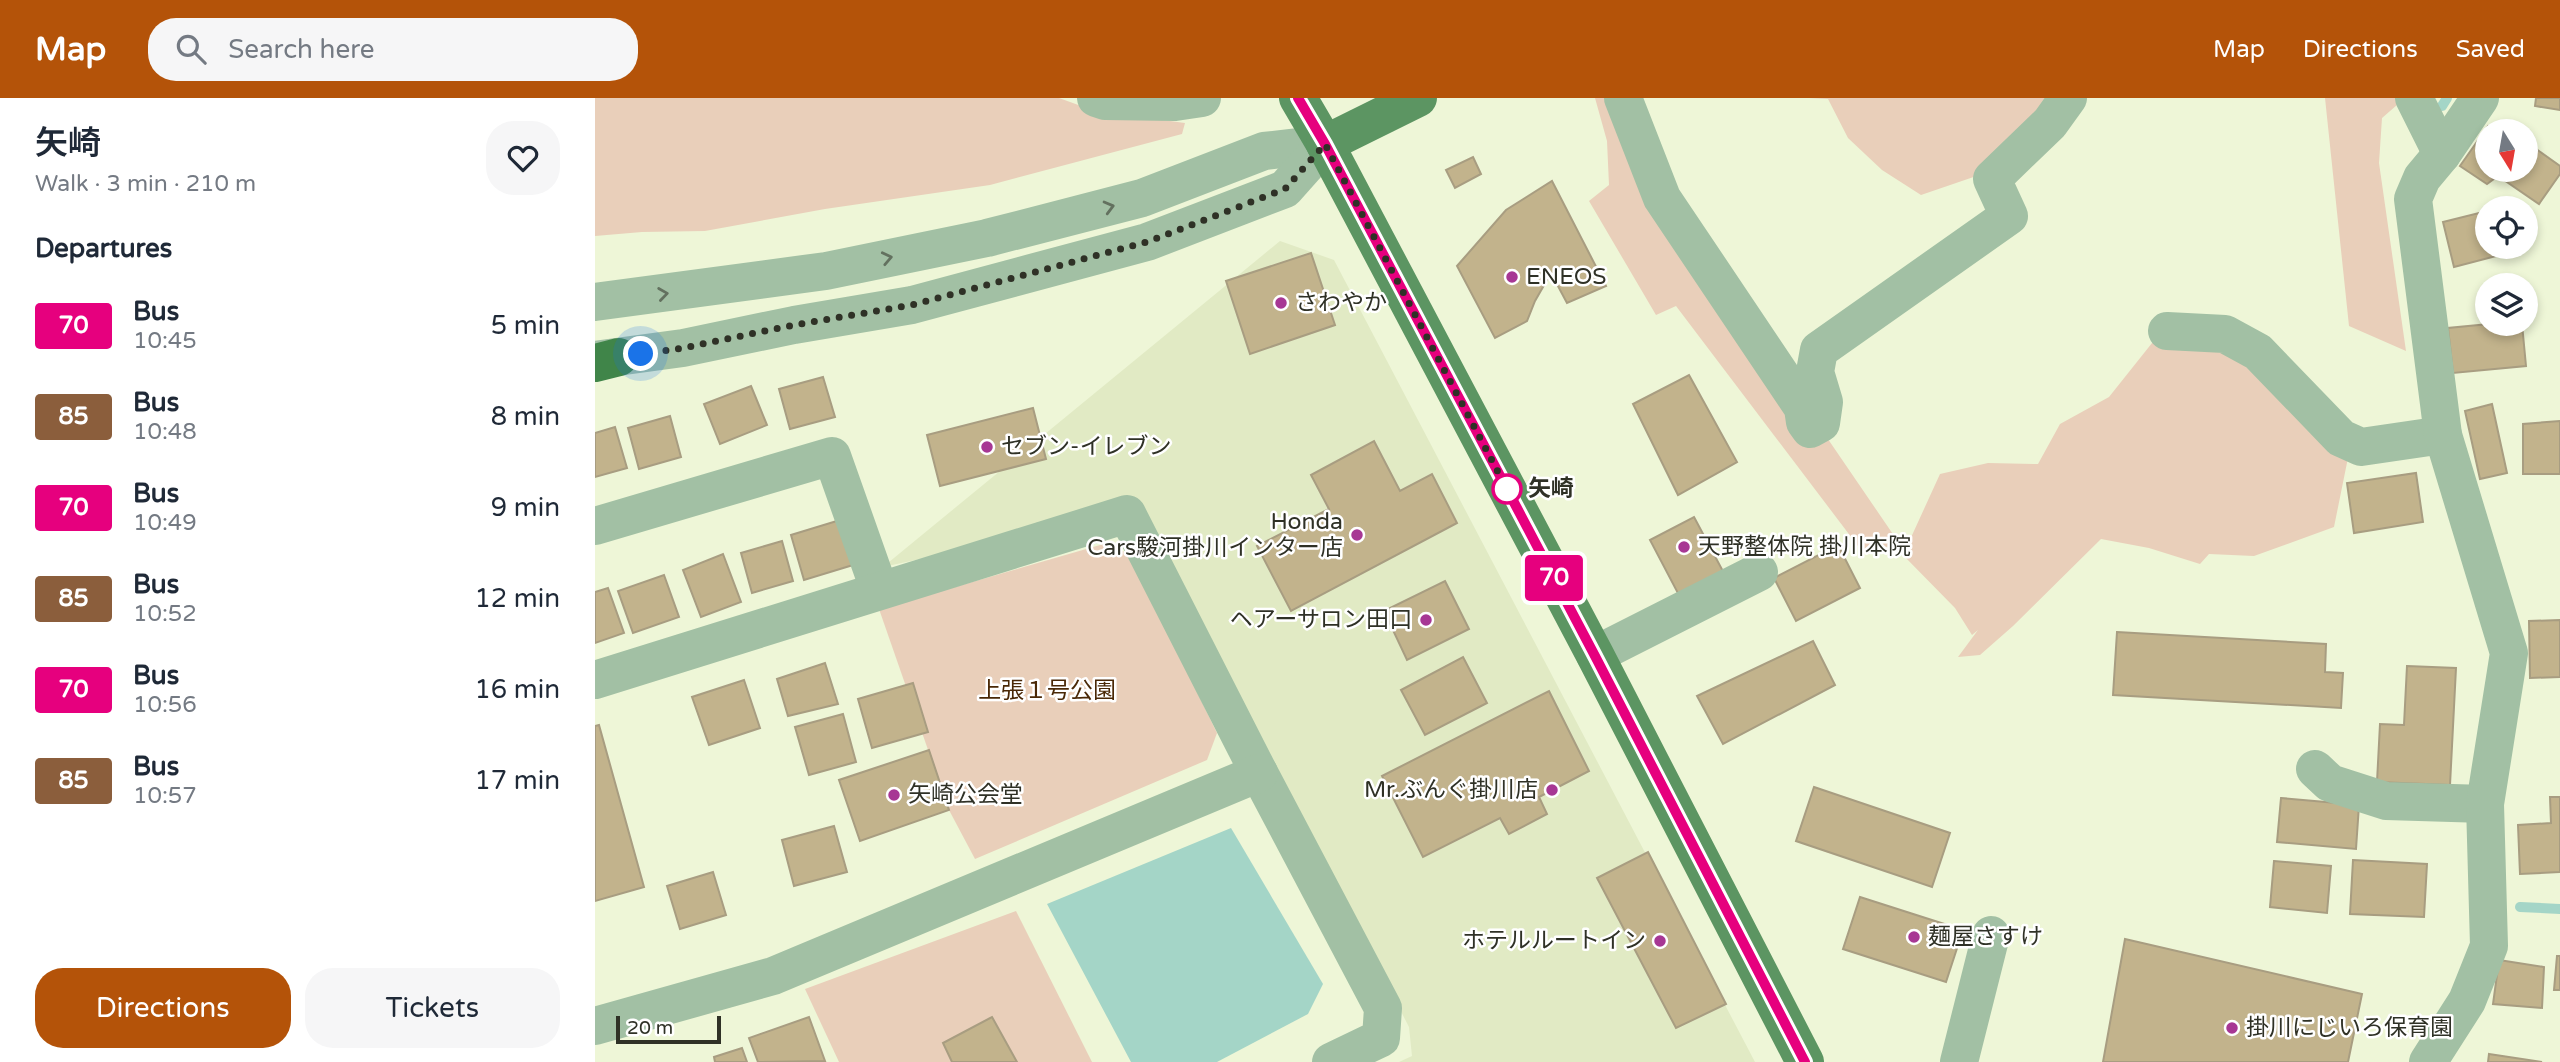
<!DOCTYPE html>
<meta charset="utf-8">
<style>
:root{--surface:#fff;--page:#f6f6f7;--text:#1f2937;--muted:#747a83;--accent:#b45309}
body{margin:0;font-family:"Varela Round","Noto Sans JP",sans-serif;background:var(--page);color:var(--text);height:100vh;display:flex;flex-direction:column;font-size:26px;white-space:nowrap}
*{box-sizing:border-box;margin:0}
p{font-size:23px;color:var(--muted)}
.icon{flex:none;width:38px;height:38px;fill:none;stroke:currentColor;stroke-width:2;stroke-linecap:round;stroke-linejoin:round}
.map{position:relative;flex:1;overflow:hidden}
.sheet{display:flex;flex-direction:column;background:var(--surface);width:595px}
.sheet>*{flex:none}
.badge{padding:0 14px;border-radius:5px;font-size:24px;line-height:46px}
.needle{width:46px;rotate:169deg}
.controls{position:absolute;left:1880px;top:21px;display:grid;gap:14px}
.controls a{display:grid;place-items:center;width:63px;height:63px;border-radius:50%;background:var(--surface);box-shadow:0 4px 10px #0003;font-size:35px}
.scale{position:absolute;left:21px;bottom:18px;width:105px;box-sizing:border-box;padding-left:7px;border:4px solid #2f3126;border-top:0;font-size:19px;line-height:24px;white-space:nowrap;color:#2f3126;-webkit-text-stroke:5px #fff;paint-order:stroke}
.you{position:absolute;width:35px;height:35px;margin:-18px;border:5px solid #fff;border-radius:50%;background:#1a73e8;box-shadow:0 0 0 10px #1a73e833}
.map>.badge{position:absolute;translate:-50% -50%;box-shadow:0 0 0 4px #fff}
h2{padding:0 35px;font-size:26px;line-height:63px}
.round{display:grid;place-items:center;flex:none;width:74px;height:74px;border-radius:28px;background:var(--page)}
.headline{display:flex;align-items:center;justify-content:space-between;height:119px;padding:0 35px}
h1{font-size:33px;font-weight:600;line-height:52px}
.cta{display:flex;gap:14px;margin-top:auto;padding:14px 35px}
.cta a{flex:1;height:80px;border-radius:28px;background:var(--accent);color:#fff;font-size:28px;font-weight:600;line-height:80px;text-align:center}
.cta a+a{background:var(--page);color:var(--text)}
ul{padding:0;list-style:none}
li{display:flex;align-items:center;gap:21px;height:91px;padding:0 35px}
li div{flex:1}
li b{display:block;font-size:26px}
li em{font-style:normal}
li .badge{min-width:77px;font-weight:700;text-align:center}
header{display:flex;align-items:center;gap:42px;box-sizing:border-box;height:98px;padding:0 35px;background:var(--accent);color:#fff}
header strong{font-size:33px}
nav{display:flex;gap:38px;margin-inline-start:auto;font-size:24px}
.search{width:490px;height:63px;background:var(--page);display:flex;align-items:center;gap:18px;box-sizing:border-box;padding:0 24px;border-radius:28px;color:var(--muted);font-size:26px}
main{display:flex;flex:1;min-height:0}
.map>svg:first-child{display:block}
</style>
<header>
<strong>Map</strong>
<div class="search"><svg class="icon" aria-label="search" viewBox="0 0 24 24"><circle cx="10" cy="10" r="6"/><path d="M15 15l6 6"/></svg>Search here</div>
<nav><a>Map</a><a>Directions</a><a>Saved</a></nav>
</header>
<main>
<section class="sheet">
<div class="headline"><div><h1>矢崎</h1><p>Walk · 3 min · 210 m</p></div><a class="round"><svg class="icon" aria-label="heart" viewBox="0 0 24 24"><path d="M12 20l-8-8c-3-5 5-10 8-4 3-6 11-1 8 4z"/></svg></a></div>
<h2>Departures</h2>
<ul>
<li><span class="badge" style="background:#e6007e;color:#fff">70</span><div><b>Bus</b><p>10:45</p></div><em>5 min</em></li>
<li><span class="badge" style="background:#8b5e3c;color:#fff">85</span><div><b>Bus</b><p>10:48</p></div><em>8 min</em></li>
<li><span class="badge" style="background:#e6007e;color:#fff">70</span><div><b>Bus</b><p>10:49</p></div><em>9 min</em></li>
<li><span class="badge" style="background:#8b5e3c;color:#fff">85</span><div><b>Bus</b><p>10:52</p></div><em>12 min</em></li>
<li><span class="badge" style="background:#e6007e;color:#fff">70</span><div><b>Bus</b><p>10:56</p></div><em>16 min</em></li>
<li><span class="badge" style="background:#8b5e3c;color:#fff">85</span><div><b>Bus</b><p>10:57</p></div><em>17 min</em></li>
</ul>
<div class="cta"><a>Directions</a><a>Tickets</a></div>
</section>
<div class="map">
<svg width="1965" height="964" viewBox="0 0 1965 964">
<rect width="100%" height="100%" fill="#eef6d7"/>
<polygon fill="#e1eac4" points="685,143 739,162 1160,964 804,964 817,958 814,929 549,413 288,469"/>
<g fill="#e9cfba">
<polygon points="0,0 464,0 500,13 590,25 587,36 395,87 230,111 110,133 47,134 0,138"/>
<polygon points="1000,0 1029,0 1127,186 1304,445 1269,456 1081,208 1061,217 994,103 1014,87 1012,43"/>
<polygon points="1214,0 1489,0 1399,72 1326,97 1287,72 1253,40 1233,1"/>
<polygon points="1730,0 1810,0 1787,20 1784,65 1811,253 1754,228"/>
<polygon points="1565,235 1659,257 1756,345 1739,429 1659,458 1614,456 1605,466 1554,450 1506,441 1418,528 1385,557 1363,559 1383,532 1377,537 1360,510 1308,457 1345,376 1393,365 1443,366 1465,326 1514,299"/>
<polygon points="512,445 535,457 622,635 612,662 380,761 354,712 284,511"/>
<polygon points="421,813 497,964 244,964 210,891"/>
</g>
<polygon fill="#a4d5c7" points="636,730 728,886 713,916 622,964 536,964 452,806"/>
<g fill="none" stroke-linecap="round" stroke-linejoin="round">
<g stroke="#a4d5c7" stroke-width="10">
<polyline points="1847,8 1852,0"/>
<polyline points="1925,809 1965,811"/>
</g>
</g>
<g fill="#c2b38c" stroke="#a89d81" stroke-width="2">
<polygon points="1941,0 1965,0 1965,12 1940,8"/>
<polygon points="1893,28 1901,33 1892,33 1892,72 1930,72 1930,43 1965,68 1965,76 1944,106 1903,78 1892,86 1865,68"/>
<polygon points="878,59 886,76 860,90 851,72"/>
<polygon points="957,83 1011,188 972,205 956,175 940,203 932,223 900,240 862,168 911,112"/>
<polygon points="1892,113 1892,149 1928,151 1859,169 1848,124"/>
<polygon points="716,155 740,227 655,256 631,183"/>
<polygon points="1894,226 1927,226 1931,268 1858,275 1853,230"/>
<polygon points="1094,277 1142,364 1083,397 1038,306"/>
<polygon points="228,279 240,319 195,331 184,291"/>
<polygon points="156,288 172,327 125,346 109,306"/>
<polygon points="1897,306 1912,375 1885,381 1870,313"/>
<polygon points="438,310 451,361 345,388 332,337"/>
<polygon points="75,318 86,359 44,371 33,330"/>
<polygon points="1965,323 1965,376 1928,376 1928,326"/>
<polygon points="20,329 32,370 0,379 0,335"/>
<polygon points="779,343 805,393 837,376 862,425 696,513 662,448 734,411 716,377"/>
<polygon points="1821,375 1828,424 1759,435 1752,385"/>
<polygon points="1099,419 1130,477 1086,501 1055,442"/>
<polygon points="245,422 258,467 209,482 196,437"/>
<polygon points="187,443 198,483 157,495 146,455"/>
<polygon points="1243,447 1265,490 1201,523 1179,480"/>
<polygon points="128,456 146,504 106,519 88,472"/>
<polygon points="69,477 84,519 38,535 23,493"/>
<polygon points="850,483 874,531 812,562 789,513"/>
<polygon points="13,490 29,535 0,545 0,494"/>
<polygon points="1965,522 1965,579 1935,580 1934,523"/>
<polygon points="1522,534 1731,546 1730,574 1748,575 1746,610 1518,597"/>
<polygon points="1218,543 1240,587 1128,646 1102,598"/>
<polygon points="868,559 892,605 830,637 806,592"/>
<polygon points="230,565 243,606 193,618 182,581"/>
<polygon points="1812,568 1861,570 1855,687 1782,684 1785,626 1809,627"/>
<polygon points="149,582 165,630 114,647 97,599"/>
<polygon points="318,585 333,634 277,650 263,601"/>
<polygon points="954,593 994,673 944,699 952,716 914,736 905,720 828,759 787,678"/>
<polygon points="248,616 261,664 214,677 200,629"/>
<polygon points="4,627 49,789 0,803 0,628"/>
<polygon points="334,652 354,712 265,743 244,682"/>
<polygon points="1219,689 1355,735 1337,789 1201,743"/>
<polygon points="1955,699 1965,699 1965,774 1925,776 1923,727 1956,725"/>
<polygon points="1686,700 1764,707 1761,751 1682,744"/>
<polygon points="239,728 252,774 199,788 187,742"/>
<polygon points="1053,754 1131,906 1081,930 1002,780"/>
<polygon points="1758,762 1832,766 1829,819 1755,816"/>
<polygon points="1679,763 1736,768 1732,815 1675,809"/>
<polygon points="118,774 131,817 85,831 72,788"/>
<polygon points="1265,799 1368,832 1351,884 1248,851"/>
<polygon points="1530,841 1767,896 1753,964 1508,964"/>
<polygon points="1962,858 1965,858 1965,892 1959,892"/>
<polygon points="1904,862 1949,869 1947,910 1898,906"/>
<polygon points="214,919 230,963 163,964 154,940"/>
<polygon points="397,919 422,964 357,964 348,945"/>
<polygon points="147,950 152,964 120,964 119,959"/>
<polygon points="1894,956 1947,964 1893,964"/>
</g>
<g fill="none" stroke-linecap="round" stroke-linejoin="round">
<g stroke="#a2c0a4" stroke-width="38">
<polyline points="501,0 510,3 580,4 607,0"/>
<polyline points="1028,0 1067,100 1208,310 1210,324 1215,331 1226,325 1229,304 1220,274 1224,252 1414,118 1397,81 1455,25 1473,0"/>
<polyline points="1819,0 1847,56"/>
<polyline points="0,204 231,173 392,140 547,100 669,53 730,46"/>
<polyline points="1572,233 1630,236 1663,254 1746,340 1766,349 1848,337"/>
<polyline points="0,262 88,250 199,227 317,207 552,144 690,91 730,46"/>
<polyline points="0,428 237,358 284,491"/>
<polyline points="1000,557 1164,474"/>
<polyline points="0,582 532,416 664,675 788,910 786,940 736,964"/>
<polyline points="1720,671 1735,685 1791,703 1890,706"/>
<polyline points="0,928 178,878 664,675"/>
<polyline points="1364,964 1396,837"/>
<polyline points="1833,964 1872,903 1894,848 1890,706 1914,555 1848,337 1818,101 1827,80 1847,56 1885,0"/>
</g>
<g stroke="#5c9562" stroke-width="38">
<polyline points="703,0 730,46 1000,557 1210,964"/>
<polyline points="730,46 823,0"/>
</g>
<polyline stroke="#408549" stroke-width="38" points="0,265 24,259"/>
</g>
<defs><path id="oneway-chevron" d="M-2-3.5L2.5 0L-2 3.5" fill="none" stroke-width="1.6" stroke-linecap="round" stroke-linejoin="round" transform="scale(1.75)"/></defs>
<g stroke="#63715f">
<use href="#oneway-chevron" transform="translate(514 109) rotate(-15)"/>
<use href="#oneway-chevron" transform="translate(292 160) rotate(-12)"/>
<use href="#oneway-chevron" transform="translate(68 196) rotate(-8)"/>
</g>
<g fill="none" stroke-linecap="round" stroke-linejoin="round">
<defs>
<polyline id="line" points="703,0 730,46 1000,558 1210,964"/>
</defs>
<use href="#line" stroke="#fff" stroke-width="16"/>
<use href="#line" stroke="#e6007e" stroke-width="10"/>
<polyline stroke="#2f3126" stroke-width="7" stroke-dasharray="0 12.6" points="46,256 88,250 199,227 317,207 552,144 690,91 730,46 912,391"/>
</g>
<g fill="#a73794" stroke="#fff" stroke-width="2.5">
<circle cx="917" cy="179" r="7"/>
<circle cx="686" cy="205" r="7"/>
<circle cx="392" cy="349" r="7"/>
<circle cx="762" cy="437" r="7"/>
<circle cx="1089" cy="449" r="7"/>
<circle cx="831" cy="522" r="7"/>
<circle cx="957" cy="692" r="7"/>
<circle cx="299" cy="697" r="7"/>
<circle cx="1319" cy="839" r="7"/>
<circle cx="1065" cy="843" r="7"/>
<circle cx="1637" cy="930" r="7"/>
</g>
<circle fill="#fff" stroke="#e6007e" stroke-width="3.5" cx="912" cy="391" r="14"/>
<g text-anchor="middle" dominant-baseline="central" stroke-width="5" stroke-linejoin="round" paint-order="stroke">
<g font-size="23" fill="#2f3126" stroke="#fff" text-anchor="start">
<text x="931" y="179">ENEOS</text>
<text x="700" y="205">さわやか</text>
<text x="406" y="349">セブン-イレブン</text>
<text x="748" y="424" text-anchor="end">Honda<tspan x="748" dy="26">Cars駿河掛川インター店</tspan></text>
<text x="1103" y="449">天野整体院 掛川本院</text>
<text x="817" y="522" text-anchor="end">ヘアーサロン田口</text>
<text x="943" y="692" text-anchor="end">Mr.ぶんぐ掛川店</text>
<text x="313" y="697">矢崎公会堂</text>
<text x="1333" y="839">麺屋さすけ</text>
<text x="1051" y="843" text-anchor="end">ホテルルートイン</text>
<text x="1651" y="930">掛川にじいろ保育園</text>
</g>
<g font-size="23" font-weight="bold" fill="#2f3126" stroke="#fff" text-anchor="start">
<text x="933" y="391">矢崎</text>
</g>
<g font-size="23" fill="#4a2806" stroke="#fff">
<text x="452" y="593">上張１号公園</text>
</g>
</g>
</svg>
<div class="controls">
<a><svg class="needle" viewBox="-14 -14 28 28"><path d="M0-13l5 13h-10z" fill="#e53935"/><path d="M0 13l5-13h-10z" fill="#747a83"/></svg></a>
<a><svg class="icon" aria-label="locate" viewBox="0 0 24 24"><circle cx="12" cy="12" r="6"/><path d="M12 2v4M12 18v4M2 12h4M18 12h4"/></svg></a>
<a><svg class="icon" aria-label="layers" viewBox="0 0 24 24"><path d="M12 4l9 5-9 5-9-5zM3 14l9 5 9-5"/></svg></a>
</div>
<div class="scale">20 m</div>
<div class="you" style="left:46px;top:256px"></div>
<b class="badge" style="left:959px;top:480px;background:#e6007e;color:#fff">70</b>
</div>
</main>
